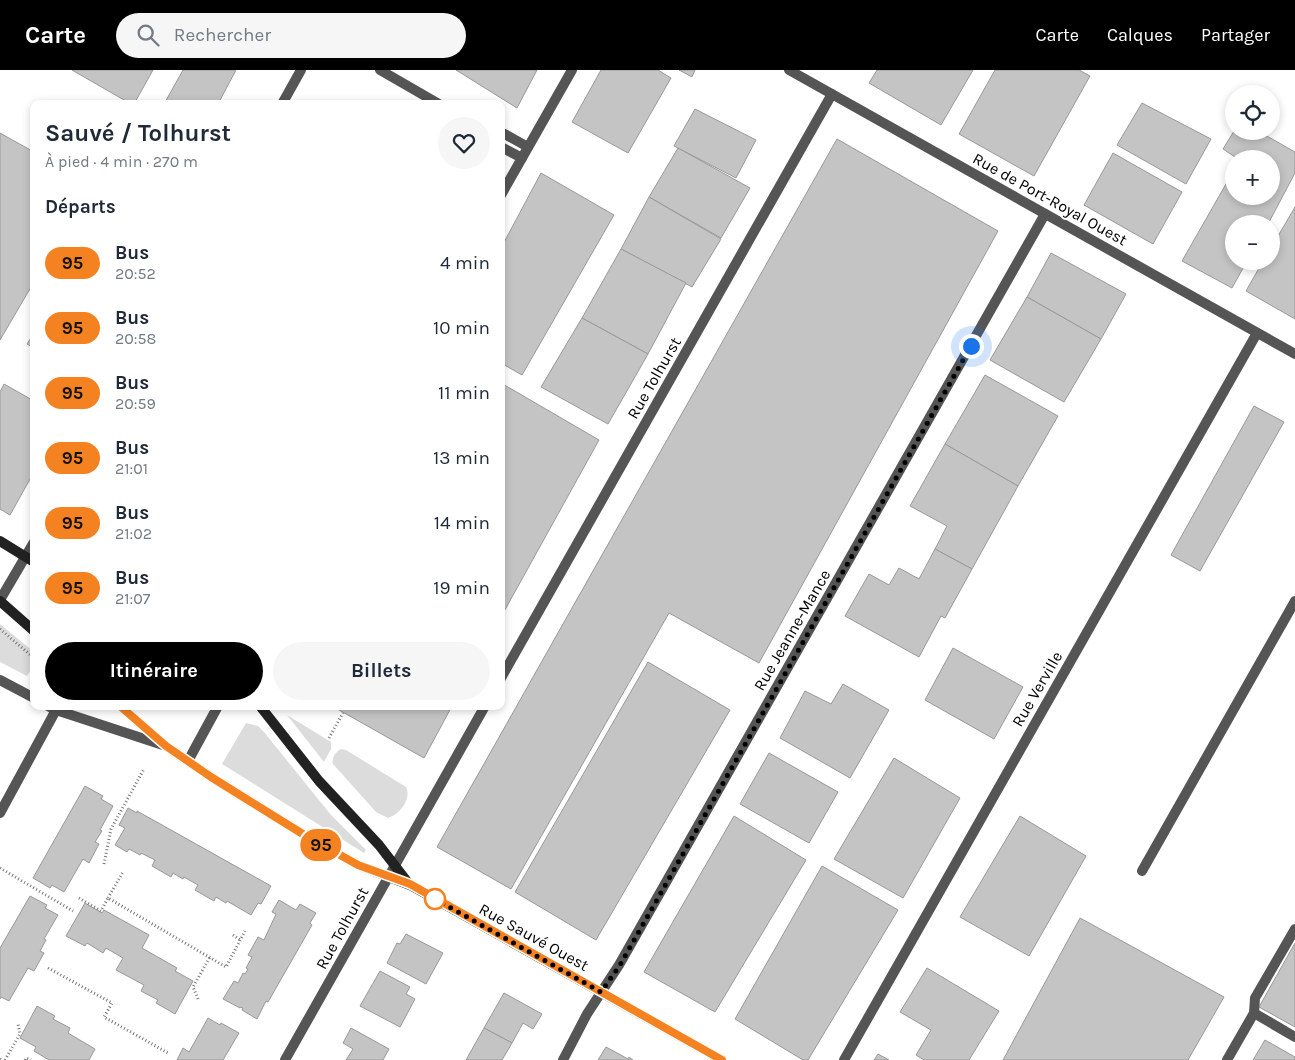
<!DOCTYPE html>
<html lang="fr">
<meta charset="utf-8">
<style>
:root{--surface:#fff;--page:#f6f6f7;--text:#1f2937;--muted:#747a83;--accent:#000}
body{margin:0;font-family:Karla,sans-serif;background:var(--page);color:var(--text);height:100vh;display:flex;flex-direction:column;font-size:19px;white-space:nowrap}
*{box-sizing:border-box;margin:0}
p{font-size:16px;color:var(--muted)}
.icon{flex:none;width:28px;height:28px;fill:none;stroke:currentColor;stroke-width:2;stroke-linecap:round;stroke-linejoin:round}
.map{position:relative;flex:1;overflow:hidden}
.side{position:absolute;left:30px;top:30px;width:475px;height:610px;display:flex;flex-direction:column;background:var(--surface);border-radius:10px;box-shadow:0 2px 8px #0003}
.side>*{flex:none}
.badge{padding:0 10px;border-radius:16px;font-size:18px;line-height:32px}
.controls{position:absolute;left:1225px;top:15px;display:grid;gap:10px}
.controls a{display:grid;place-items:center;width:55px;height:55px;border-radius:50%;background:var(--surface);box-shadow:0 2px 8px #0003;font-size:25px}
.you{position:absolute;width:25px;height:25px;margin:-12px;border:4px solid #fff;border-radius:50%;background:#1a73e8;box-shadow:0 0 0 8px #1a73e833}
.map>.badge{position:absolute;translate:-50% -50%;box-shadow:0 0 0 2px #fff}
h2{padding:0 15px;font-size:19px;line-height:45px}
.round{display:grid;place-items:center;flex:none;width:52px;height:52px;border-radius:26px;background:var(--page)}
.headline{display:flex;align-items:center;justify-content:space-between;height:85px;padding:0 15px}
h1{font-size:24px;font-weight:700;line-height:38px}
.primary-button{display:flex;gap:10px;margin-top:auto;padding:10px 15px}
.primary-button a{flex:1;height:58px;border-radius:30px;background:var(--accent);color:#fff;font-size:20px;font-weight:700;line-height:58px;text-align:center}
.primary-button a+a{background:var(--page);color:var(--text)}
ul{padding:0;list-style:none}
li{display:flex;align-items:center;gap:15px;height:65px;padding:0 15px}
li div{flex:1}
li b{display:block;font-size:19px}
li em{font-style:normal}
li .badge{min-width:55px;font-weight:700;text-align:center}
header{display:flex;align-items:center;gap:30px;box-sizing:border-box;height:70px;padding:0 25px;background:var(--accent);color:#fff}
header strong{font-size:24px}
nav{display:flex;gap:28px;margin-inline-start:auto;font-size:18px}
.search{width:350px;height:45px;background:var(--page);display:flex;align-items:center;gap:12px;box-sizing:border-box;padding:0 18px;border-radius:28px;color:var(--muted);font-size:19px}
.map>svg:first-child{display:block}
</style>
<header>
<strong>Carte</strong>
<div class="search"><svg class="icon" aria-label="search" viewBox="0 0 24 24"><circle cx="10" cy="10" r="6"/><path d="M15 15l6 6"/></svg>Rechercher</div>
<nav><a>Carte</a><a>Calques</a><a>Partager</a></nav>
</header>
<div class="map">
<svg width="1295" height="990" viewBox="0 0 1295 990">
<rect width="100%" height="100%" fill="#fff"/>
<g fill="#dcdcdc">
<polygon points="0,554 34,582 34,595 27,606 0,592"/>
<polygon points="287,645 331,672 331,679 324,692"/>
<polygon points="246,653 258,656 264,662 331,745 366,780 364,783 222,694"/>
<path d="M 341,679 L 346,680 L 406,717 C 412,729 399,745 388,748 L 376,742 L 333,694 C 331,689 336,681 341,679 Z"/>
</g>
<g fill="#c4c4c4" stroke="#999">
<polygon points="72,0 153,0 134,34 131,34"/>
<polygon points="183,0 236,0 218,34 164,34"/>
<polygon points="456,0 537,0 517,38"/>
<polygon points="601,0 658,0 671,8 628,83 572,52"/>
<polygon points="679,0 695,0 692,7"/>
<polygon points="877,0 973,0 941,55 869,13"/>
<polygon points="995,0 1079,0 1090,6 1034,106 959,64"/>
<polygon points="1142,33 1211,69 1186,114 1117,75"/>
<polygon points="695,39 756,70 736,108 674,76"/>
<polygon points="1234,61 1258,61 1295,82 1295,103 1268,154 1234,154 1234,191 1247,191 1232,218 1182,191 1234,100 1234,126 1271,126 1271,89 1238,89 1223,79"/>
<polygon points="0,63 34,82 34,212 0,270"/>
<polygon points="837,69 998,161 759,593 669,543 511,819 437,777"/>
<polygon points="678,78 750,118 721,168 649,127"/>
<polygon points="1113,83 1182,122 1153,174 1084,135"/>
<polygon points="541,103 614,145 522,305 501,293 501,178"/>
<polygon points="649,127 721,169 692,217 621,179"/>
<polygon points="1295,137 1295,249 1246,221 1263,191 1271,191 1271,178"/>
<polygon points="621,179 686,213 648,284 582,248"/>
<polygon points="1051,183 1126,224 1101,269 1027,227"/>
<polygon points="1027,227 1101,269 1064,332 990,290"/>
<polygon points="582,248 648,284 608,354 541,317"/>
<polygon points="34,263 34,278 27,274"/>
<polygon points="985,305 1058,346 1018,416 945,374"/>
<polygon points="501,313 599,370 501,547"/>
<polygon points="4,314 34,331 34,402 10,445 0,439 0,322"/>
<polygon points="1254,336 1284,352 1200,501 1171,485"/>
<polygon points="945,374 1018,416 972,499 935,479 947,456 910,436"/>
<polygon points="935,479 972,499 945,548 941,546 919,587 845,546 869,504 889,515 899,498 919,509"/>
<polygon points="953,578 1023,617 994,669 925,630"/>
<polygon points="648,592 730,640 596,870 515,822"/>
<polygon points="843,614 889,640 850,708 780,668 805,621 831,634"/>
<polygon points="332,636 452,636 424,688"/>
<polygon points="769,683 838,722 809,773 740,734"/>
<polygon points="894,688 960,728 903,828 834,789"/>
<polygon points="85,716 103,726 101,729 113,736 100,760 102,761 95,772 99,774 89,793 83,789 64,822 52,815 50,818 33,808"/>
<polygon points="128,738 137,743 137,741 271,816 261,834 258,833 251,845 227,831 226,833 216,827 214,831 195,820 198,815 184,807 183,809 173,803 171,807 152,796 155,790 141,783 140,785 129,779 127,782 115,775 125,758 119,755"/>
<polygon points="734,746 806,790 715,942 644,902"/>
<polygon points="1020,746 1086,786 1029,886 960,847"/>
<polygon points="822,796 898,840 808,990 803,990 735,949"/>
<polygon points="30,826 47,835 45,838 58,845 44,869 46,870 40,881 44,883 34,901 28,898 9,931 1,927 0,929 0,878"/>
<polygon points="279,830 296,840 300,834 316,843 310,853 312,855 268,932 266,931 257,949 242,940 243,938 240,937 240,938 223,929 234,911 238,913 243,903 245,904 248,899 246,898 252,887 248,885 258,867 264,870 276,844 272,842"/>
<polygon points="85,833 102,843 104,840 149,865 142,878 177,898 175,901 193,911 175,944 156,933 158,930 141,921 144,915 116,900 123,888 106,878 103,883 87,873 85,876 66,866"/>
<polygon points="1080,848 1224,927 1188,990 1003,990"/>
<polygon points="406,864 443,883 426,914 387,893 397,873 400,874"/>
<polygon points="1295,873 1295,957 1259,937"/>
<polygon points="927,898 999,941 969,990 924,990 916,985 931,960 900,942"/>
<polygon points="380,901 410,917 406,924 415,929 400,957 360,936"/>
<polygon points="504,923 542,944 533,959 523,953 512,973 484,958"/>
<polygon points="37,936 55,946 53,949 70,958 68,963 95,979 89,990 49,990 34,981 36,977 20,968"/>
<polygon points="208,948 220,955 221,953 239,963 223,990 177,990 183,978 189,982"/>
<polygon points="351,958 389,979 383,990 346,990 353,979 343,973"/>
<polygon points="484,958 512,973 502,990 466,990"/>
<polygon points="1265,970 1295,987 1295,990 1253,990"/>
<polygon points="606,977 628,989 629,987 633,990 598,990"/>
<polygon points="878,984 889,990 874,990"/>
</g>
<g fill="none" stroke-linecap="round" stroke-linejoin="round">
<g stroke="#777" stroke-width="3" stroke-dasharray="1 2.5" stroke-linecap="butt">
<polyline points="0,559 34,588"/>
<polyline points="329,668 343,643"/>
<polyline points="104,794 111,759 144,699"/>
<polyline points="0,798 73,841"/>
<polyline points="79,828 101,841 108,828 226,897 245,861"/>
<polyline points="108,828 123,802"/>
<polyline points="233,865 240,870"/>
<polyline points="48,898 112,933 104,947 168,983"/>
<polyline points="198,929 193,917 210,887"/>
<polyline points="0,989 2,990"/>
<polyline points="5,990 20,964 18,954"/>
<polyline points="25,990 26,988 31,990"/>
</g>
<g stroke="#555" stroke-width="10">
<polyline points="380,0 439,34"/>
<polyline points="501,62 528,77"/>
<polyline points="501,77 522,88"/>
<polyline points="1142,801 1295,531"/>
<polyline points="1254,943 1255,928 1295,859"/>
<polyline points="1227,990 1254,943 1295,967"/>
</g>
<g stroke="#555" stroke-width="10">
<polyline points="789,0 1295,284"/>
<polyline points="282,34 301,0"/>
<polyline points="501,125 572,0"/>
<polyline points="0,530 34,472"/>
<polyline points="501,608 832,24"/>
<polyline points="0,610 34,628"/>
<polyline points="48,636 56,640 166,676"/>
<polyline points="188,691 218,636"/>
<polyline points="0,743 56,640"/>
<polyline points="285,990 485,636"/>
<polyline points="563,990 587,944 619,895 1045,144"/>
<polyline points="844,990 1257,263"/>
</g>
<g stroke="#222" stroke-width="10">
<polyline points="0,471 34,492"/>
<polyline points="0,531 34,561"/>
<polyline points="120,636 166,676 211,707 306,766 358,795 410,815 722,990"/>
<polyline points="260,636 319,711 379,775 409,814"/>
</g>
</g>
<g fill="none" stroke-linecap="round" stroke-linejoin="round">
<defs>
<polyline id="line" points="120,636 166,676 211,707 306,766 358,795 410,814 722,990"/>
</defs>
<use href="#line" stroke="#fff" stroke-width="11"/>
<use href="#line" stroke="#f58220" stroke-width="8"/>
<polyline stroke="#000" stroke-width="5" stroke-dasharray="0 9" points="435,829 601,922 620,895 971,276"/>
</g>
<circle fill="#fff" stroke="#f58220" stroke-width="2.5" cx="435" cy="829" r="10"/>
<g text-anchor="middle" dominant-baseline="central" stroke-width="4" stroke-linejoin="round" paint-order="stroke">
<g font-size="16" fill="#000" stroke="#fff">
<text transform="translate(1050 129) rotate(29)">Rue de Port-Royal Ouest</text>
<text transform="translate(654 308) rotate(-60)">Rue Tolhurst</text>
<text transform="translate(792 560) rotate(-60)">Rue Jeanne-Mance</text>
<text transform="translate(1037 619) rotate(-60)">Rue Verville</text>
<text transform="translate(342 858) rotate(-61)">Rue Tolhurst</text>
<text transform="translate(534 867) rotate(29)">Rue Sauvé Ouest</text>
</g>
</g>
</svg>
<div class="controls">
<a><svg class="icon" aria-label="locate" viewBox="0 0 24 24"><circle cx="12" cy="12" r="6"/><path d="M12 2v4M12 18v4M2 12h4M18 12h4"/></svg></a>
<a>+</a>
<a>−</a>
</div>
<div class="you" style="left:971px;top:276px"></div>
<b class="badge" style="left:321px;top:775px;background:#f58220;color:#111">95</b>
<section class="side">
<div class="headline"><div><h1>Sauvé / Tolhurst</h1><p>À pied · 4 min · 270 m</p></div><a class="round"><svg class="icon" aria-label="heart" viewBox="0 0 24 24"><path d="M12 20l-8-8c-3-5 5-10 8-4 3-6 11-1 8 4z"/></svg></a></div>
<h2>Départs</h2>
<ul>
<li><span class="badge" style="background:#f58220;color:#111">95</span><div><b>Bus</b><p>20:52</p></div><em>4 min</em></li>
<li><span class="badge" style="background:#f58220;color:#111">95</span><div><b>Bus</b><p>20:58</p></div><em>10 min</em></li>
<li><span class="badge" style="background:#f58220;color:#111">95</span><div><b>Bus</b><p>20:59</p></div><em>11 min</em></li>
<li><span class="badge" style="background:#f58220;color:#111">95</span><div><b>Bus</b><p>21:01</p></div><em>13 min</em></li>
<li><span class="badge" style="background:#f58220;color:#111">95</span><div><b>Bus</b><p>21:02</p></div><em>14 min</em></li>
<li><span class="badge" style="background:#f58220;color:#111">95</span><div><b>Bus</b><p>21:07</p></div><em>19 min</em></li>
</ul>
<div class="primary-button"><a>Itinéraire</a><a>Billets</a></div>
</section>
</div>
